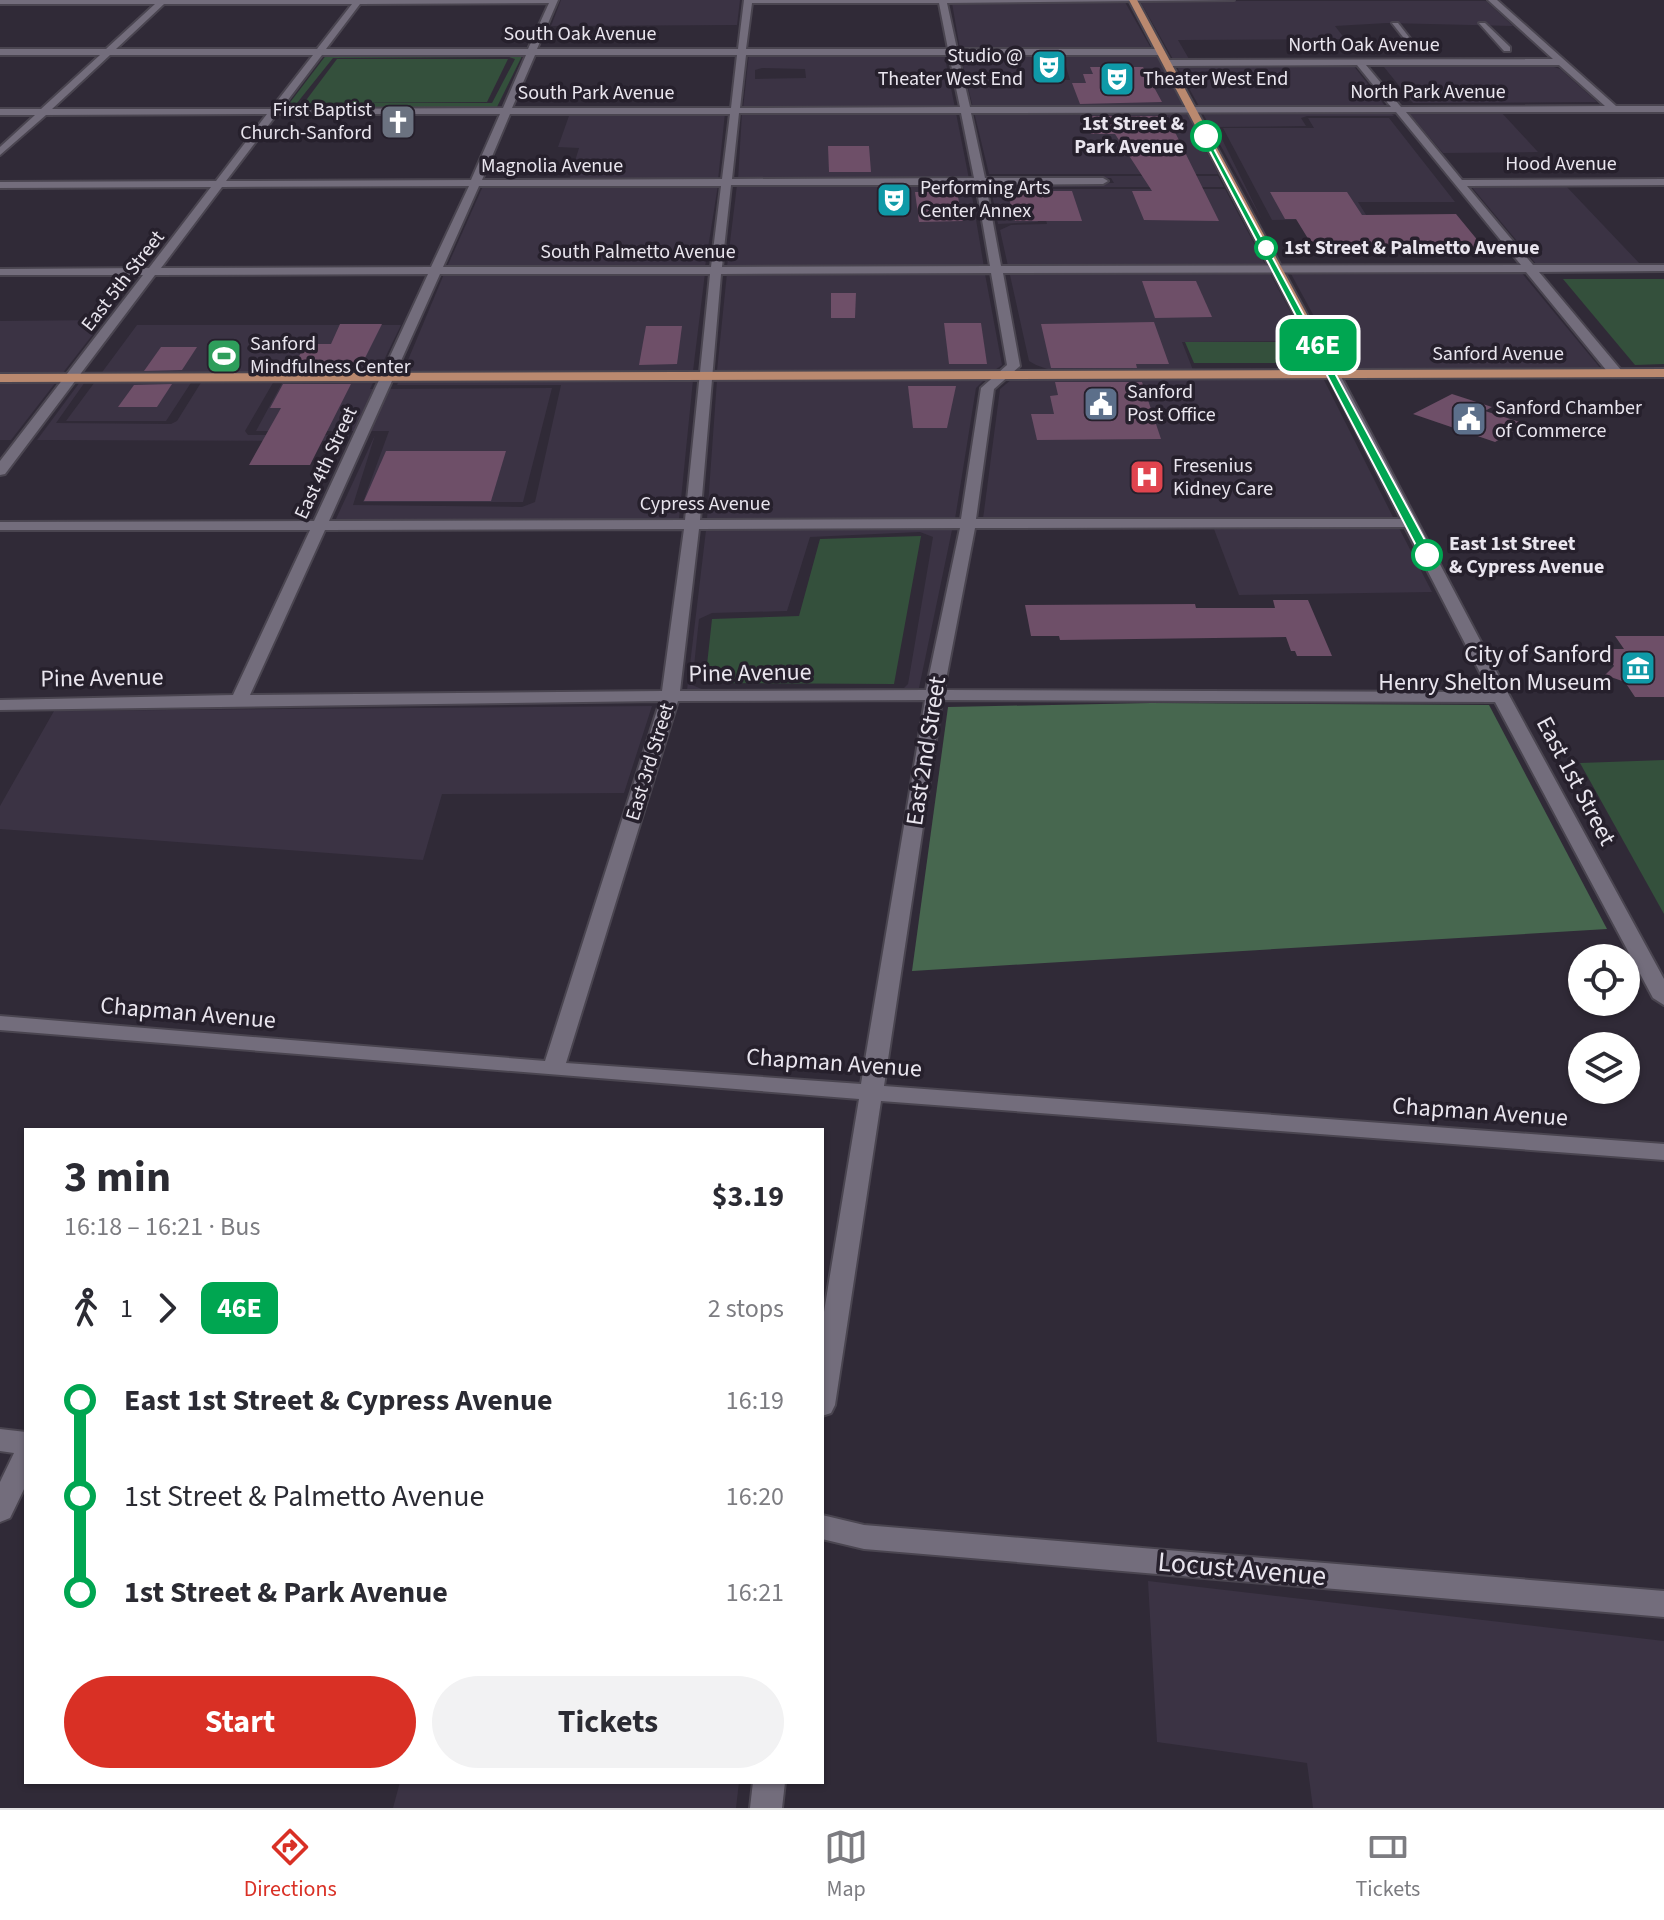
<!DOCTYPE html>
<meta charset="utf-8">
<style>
:root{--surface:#fff;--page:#f2f2f3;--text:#2b2b33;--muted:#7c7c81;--line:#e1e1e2;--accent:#d93025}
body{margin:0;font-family:"Source Sans 3",sans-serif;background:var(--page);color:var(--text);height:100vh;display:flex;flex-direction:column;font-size:30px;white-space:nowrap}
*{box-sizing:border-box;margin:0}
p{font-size:26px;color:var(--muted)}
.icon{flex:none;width:44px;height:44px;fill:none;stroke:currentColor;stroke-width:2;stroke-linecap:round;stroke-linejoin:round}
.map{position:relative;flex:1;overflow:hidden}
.drawer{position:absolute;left:24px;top:1128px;width:800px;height:656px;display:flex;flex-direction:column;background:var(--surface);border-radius:0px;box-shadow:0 2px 6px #0004}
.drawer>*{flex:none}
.badge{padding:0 16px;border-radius:12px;font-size:28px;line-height:52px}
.buttons{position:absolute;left:1568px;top:944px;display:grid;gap:16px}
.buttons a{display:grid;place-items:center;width:72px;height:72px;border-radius:50%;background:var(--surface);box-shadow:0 2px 6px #0004;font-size:40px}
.map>.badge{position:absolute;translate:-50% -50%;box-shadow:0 0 0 4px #fff}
.legs{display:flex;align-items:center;gap:12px;height:88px;padding:0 40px;font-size:26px}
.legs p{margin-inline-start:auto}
.overview{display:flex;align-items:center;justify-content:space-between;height:136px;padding:0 40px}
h1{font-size:44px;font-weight:700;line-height:60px}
.button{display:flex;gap:16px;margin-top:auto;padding:16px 40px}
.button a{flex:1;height:92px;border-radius:48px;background:var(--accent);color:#fff;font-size:32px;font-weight:700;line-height:92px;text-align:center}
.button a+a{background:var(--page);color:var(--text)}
ul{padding:0 40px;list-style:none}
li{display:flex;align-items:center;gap:28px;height:96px;font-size:30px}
li i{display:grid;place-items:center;width:12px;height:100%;margin:0 10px;background:currentColor}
li i::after{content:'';width:20px;height:20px;margin:-10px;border:6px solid;border-radius:50%;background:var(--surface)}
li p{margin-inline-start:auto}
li:first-child i{background:linear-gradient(#0000 50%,currentColor 0)}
li:last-child i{background:linear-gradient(currentColor 50%,#0000 0)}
.menu{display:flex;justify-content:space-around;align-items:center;height:112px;border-top:2px solid var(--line);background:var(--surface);font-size:22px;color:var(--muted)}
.menu a{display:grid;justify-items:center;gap:4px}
.menu .selected{color:var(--accent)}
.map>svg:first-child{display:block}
</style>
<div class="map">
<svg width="1664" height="1808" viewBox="0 0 1664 1808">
<rect width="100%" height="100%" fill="#302a37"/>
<g fill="#3b3344" fill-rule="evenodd">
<polygon points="561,0 740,0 737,25 551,26"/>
<polygon points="1140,1 1486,1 1513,26 1387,23 1335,26 1345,39 1178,40 1189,59 1552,61 1174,61"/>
<polygon points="1125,2 1152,50 960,49 952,3"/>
<path d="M 749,53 L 944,53 L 955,108 L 743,109 ZM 762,68 L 805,69 L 806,78 L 755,79 L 755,70 Z"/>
<polygon points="1034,53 1043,79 1070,80 1062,53 1157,56 1218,174 989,174 961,58 963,55"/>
<polygon points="1176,65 1353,65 1386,107 1200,108"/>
<polygon points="1554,67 1560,69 1597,102 1413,103 1384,67"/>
<polygon points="1202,112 1390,112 1394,116 1307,116 1301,118 1306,126 1216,127 1262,220"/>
<polygon points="1408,112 1501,112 1538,152 1443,153"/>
<polygon points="570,113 725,113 718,180 569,181 579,148 558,147"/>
<polygon points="742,113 956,113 969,179 738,180"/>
<polygon points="1308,118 1389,118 1455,202 1358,202 1368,218 1272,220 1223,128 1314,128"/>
<polygon points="988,176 1218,176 1224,187 1032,187 1030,189 1038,222 998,224 990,184 1114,183 1111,178 989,179"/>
<polygon points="970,184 984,267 727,267 737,185"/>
<polygon points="718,185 705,267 447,267 483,186"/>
<polygon points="1470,185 1565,185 1641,265 1537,265"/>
<polygon points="1038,189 1225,189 1306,341 1182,342 1193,370 1050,370 1036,365 1029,361 1000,230 1011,225 1047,224"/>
<polygon points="1290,272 1521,272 1601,369 1343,370"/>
<polygon points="705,273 693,371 403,372 444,274"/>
<polygon points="727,273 985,274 1002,365 995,370 717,371"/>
<polygon points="104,320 62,374 0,374 0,321"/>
<polygon points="137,325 401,325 370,389 552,388 523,502 363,502 389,431 256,431 288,372 198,372 166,421 66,421"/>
<polygon points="1323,378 1393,517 983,519 1000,389 1012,379"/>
<polygon points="985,379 976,388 955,519 707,519 717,380"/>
<polygon points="399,380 693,380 679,519 335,521 375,435 353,505 522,507 535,502 561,385 397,385"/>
<polygon points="202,381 274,381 245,431 248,435 349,435 346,441 37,440 80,382 85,382 56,423 171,424 177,421"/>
<polygon points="0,382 56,382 11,440 0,440"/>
<polygon points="1399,528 1432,592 1239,595 1214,529"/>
<polygon points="706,530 952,530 919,688 904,688 908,684 933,537 920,532 810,537 787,611 712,613 699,619 692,685 704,690 766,690 687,690"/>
<polygon points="652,706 624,793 442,794 423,860 0,829 0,806 54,711"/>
<polygon points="1148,1581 1664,1641 1664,1808 1313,1808 1307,1763 1157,1742"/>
<polygon points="400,1782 739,1782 736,1808 393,1808"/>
</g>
<g fill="#34503c" fill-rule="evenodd">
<path d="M 327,54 L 523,54 L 496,109 L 285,109 ZM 333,58 L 509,57 L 515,59 L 492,103 L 297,103 Z"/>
<polygon points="337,59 508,59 487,102 304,103"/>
<polygon points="1563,279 1664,279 1664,364 1635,365"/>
<polygon points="1185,342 1278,342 1288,363 1194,363"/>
<polygon points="921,536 894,684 705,683 712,619 799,616 820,539"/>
<polygon points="1664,760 1664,914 1580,763"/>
</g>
<polygon fill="#47674f" points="1151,703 1489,705 1607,929 912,971 948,707"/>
<g fill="#6e4f68">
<polygon points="1090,67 1143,67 1162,102 1080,104 1072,83 1086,83 1083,74 1093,74"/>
<polygon points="1085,116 1167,116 1219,221 1144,220 1132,191 1152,191 1115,134 1091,134"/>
<polygon points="828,146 869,146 871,172 829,172"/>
<polygon points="1007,191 1072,191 1082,221 1015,221"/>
<polygon points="915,192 957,192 963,221 919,222"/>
<polygon points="1270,192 1347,192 1362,215 1456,214 1484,248 1465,248 1468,253 1456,253 1315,250 1296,219 1285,219"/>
<polygon points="1142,281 1196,281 1212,317 1155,318"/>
<polygon points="831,293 856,293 855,318 831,318"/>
<polygon points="1154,322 1169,364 1136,364 1137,368 1051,368 1041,324"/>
<polygon points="944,323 981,323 987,364 949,364"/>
<polygon points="340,324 382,324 359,370 291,370 306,344 331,344"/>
<polygon points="646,326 682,326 677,364 639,365"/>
<polygon points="161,347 197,347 182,370 144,371"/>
<polygon points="1055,382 1142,382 1161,439 1037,440 1031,414 1054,414 1050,396 1058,395"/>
<polygon points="172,384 157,407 118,407 134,385"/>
<polygon points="283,384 351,384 310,465 249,465 281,408 270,408"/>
<polygon points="908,386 956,386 947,428 913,428"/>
<polygon points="1452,394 1492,407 1485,411 1526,424 1495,442 1413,414"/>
<polygon points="386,451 506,451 491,501 364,501"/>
<polygon points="1273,600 1308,600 1332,656 1297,656 1295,651 1291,651 1286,637 1060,640 1059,636 1031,636 1025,605 1195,604 1196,608 1275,608"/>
<polygon points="1615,636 1664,636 1664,697 1635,697 1625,682 1605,675 1614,666 1603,649 1624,649"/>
</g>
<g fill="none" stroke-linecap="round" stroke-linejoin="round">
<defs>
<g id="minor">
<path d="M 0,0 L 558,0 L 537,49 L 738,49 L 744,0 L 1234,0 L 947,3 L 957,49 L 1161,49 L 1165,52 L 1161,55 L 958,55 L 970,107 L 1391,107 L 1357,65 L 1167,66 L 1163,63 L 1167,60 L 1553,59 L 1488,0 L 1497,0 L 1616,106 L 1664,106 L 1664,112 L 1406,112 L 1462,180 L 1664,179 L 1664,185 L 1467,186 L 1533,265 L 1664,265 L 1664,271 L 1539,272 L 1621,370 L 1621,376 L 1611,376 L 1526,272 L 1003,273 L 1020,366 L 994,389 L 976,519 L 1401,519 L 1327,374 L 1338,371 L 1510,697 L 1664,979 L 1664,1005 L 1653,998 L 1495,702 L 942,700 L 884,1086 L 1664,1144 L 1664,1160 L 881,1101 L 835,1405 L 831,1413 L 822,1416 L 822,1324 L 859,1099 L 0,1030 L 0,1016 L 545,1061 L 660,701 L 0,710 L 0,700 L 233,695 L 310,530 L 0,530 L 0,522 L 314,521 L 428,274 L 155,275 L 5,474 L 0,475 L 0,461 L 143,275 L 0,275 L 0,269 L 149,268 L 211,187 L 0,188 L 0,182 L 216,181 L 267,114 L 46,115 L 0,155 L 0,147 L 35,115 L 0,115 L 0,109 L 41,109 L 100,55 L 0,55 L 0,49 L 106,49 L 155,4 L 0,4 ZM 549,3 L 528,49 L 326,49 L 360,4 ZM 752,3 L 939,3 L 948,49 L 746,49 ZM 164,4 L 352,4 L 317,49 L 116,49 ZM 110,55 L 313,55 L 271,109 L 52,109 ZM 322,55 L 526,55 L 503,108 L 281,109 ZM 535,55 L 737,55 L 731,108 L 512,108 ZM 746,55 L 949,55 L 960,107 L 740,108 ZM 1366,65 L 1559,65 L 1605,106 L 1401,107 ZM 1396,112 L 1521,265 L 1001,266 L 986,185 L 1103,184 L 1108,181 L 1103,178 L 985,178 L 971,113 ZM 739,113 L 961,113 L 974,178 L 732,179 ZM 277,114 L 500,114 L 471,180 L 226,181 ZM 510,114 L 730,114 L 722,179 L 482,180 ZM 731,185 L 976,185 L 990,266 L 722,267 ZM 469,186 L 431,267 L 161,268 L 222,187 ZM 479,186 L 721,186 L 711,267 L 443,267 ZM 991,273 L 1007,365 L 981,388 L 961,519 L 700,520 L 721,274 ZM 440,274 L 710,274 L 685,520 L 329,521 ZM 1405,527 L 1490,692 L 944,690 L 975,528 ZM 960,528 L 926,690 L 680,691 L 699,529 ZM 684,529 L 662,691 L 250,695 L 325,530 ZM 925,700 L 861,1084 L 566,1063 L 678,701 Z"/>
<polygon points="1392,23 1398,23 1420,51 1414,51"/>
<polygon points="1479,23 1485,23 1510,47 1510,51 1504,51"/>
<polygon points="0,1429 26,1432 26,1485 10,1518 0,1522 0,1482 14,1453 0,1451"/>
<polygon points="822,1515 864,1525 1664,1591 1664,1617 864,1549 822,1539"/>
<polygon points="753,1782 785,1782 782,1808 750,1808"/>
</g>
<polygon id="major" points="1129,0 1137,0 1337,370 1664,369 1664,377 0,382 0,374 1324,370"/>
</defs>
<use href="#minor" stroke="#4a4550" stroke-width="4"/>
<use href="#major" stroke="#4a4550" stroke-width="4"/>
<use href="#minor" fill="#736d7c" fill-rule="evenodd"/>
<use href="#major" fill="#ba896f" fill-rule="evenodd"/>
</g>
<polygon fill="#00a651" stroke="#fff" stroke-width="2" points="1206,134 1433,555 1431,558 1421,555 1202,136"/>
<defs>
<symbol id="theatre-square" viewBox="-11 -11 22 22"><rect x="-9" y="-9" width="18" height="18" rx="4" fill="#0f9aa8" stroke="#26202c"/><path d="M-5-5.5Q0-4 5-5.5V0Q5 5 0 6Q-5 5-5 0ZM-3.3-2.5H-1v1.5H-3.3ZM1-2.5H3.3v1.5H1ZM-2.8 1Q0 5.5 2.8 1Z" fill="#fff"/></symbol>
<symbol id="church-square" viewBox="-11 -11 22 22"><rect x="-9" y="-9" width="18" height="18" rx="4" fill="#6b7280" stroke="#26202c"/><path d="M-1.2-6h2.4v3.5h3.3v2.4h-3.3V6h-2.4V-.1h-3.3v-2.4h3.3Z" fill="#fff"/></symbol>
<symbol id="stadium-square" viewBox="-11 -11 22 22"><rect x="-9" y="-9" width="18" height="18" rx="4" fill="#2e9e5b" stroke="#26202c"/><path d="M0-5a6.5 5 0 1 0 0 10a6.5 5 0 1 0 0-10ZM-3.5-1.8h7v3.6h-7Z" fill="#fff"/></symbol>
<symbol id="civic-square" viewBox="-11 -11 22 22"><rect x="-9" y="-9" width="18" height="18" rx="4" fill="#5c6f8a" stroke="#26202c"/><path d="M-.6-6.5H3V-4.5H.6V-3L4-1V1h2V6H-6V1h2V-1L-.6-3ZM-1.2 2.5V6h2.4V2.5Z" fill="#fff"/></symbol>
<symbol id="hospital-square" viewBox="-11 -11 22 22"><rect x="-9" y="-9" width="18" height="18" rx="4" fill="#e0444e" stroke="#26202c"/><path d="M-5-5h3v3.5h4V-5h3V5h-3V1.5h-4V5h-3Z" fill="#fff"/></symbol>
<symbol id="museum-square" viewBox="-11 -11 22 22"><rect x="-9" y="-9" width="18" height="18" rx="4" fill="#0f9aa8" stroke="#26202c"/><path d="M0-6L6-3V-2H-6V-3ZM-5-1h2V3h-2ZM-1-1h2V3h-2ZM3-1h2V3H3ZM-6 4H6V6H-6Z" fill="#fff"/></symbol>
</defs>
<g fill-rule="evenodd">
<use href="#theatre-square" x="1029" y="47" width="40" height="40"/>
<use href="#theatre-square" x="1097" y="59" width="40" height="40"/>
<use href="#church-square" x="378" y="102" width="40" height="40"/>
<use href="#theatre-square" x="874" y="180" width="40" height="40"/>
<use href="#stadium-square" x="204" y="336" width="40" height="40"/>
<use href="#civic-square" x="1081" y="384" width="40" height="40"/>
<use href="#civic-square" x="1449" y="399" width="40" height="40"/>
<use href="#hospital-square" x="1127" y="457" width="40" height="40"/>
<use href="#museum-square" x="1618" y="648" width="40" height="40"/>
</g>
<g fill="#fff" stroke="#00a651" stroke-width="4">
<circle cx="1206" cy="136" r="14"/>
<circle cx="1266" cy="248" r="10"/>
<circle cx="1427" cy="555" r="14"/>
</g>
<g text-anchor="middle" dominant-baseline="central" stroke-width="7" stroke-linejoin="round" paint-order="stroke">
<g font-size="20" fill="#e9e5ee" stroke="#26202c">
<text x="580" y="34">South Oak Avenue</text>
<text x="1364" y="45">North Oak Avenue</text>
<text x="1428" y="92">North Park Avenue</text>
<text x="596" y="93">South Park Avenue</text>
<text x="1561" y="164">Hood Avenue</text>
<text x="552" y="166">Magnolia Avenue</text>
<text x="638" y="252">South Palmetto Avenue</text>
<text transform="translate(123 281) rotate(-52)">East 5th Street</text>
<text x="1498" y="354">Sanford Avenue</text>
<text transform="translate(326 463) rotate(-65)">East 4th Street</text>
<text x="705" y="504">Cypress Avenue</text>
<text transform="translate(650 762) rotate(-73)">East 3rd Street</text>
</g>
<g font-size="20" fill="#e9e5ee" stroke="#26202c" text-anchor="start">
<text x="1023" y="56" text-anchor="end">Studio @<tspan x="1023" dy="23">Theater West End</tspan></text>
<text x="1143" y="79">Theater West End</text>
<text x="372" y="110" text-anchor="end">First Baptist<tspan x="372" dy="23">Church-Sanford</tspan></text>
<text x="920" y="188">Performing Arts<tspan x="920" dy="23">Center Annex</tspan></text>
<text x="250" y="344">Sanford<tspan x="250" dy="23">Mindfulness Center</tspan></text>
<text x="1127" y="392">Sanford<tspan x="1127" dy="23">Post Office</tspan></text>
<text x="1495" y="408">Sanford Chamber<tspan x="1495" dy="23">of Commerce</tspan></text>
<text x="1173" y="466">Fresenius<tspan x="1173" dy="23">Kidney Care</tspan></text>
</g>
<g font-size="20" font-weight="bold" fill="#e9e5ee" stroke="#26202c" text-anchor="start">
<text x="1184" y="124" text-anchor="end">1st Street &amp;<tspan x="1184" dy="23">Park Avenue</tspan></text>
<text x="1284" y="248">1st Street &amp; Palmetto Avenue</text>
<text x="1449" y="544">East 1st Street<tspan x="1449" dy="23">&amp; Cypress Avenue</tspan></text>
</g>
<g font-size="24" fill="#e9e5ee" stroke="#26202c" text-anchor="end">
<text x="1612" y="654">City of Sanford<tspan x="1612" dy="28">Henry Shelton Museum</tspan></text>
</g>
<g font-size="24" fill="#e9e5ee" stroke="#26202c">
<text transform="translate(750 673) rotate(-1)">Pine Avenue</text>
<text transform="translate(102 678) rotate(-1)">Pine Avenue</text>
<text transform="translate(926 751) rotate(-81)">East 2nd Street</text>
<text transform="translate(1576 781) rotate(62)">East 1st Street</text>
<text transform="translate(188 1013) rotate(5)">Chapman Avenue</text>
<text transform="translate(834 1063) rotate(4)">Chapman Avenue</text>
<text transform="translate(1480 1112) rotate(4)">Chapman Avenue</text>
</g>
<g font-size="28" fill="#e9e5ee" stroke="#26202c">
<text transform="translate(1242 1569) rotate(5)">Locust Avenue</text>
</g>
</g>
</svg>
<div class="buttons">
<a><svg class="icon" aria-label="locate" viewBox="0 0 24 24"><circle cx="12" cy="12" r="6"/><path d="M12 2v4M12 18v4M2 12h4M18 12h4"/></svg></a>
<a><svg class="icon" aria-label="layers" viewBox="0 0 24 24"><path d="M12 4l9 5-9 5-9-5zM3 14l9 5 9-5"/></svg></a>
</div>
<b class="badge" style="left:1318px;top:345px;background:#00a651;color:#fff">46E</b>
<section class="drawer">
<div class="overview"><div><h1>3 min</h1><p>16:18 – 16:21 · Bus</p></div><b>$3.19</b></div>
<div class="legs"><svg class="icon" aria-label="walk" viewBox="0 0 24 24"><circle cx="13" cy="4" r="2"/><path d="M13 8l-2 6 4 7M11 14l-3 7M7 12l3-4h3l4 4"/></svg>1<svg class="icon" aria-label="forward" viewBox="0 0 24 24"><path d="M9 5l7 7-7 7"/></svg><b class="badge" style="background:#00a651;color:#fff">46E</b><p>2 stops</p></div>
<ul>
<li><i style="color:#00a651"></i><b>East 1st Street &amp; Cypress Avenue</b><p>16:19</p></li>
<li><i style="color:#00a651"></i><span>1st Street &amp; Palmetto Avenue</span><p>16:20</p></li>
<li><i style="color:#00a651"></i><b>1st Street &amp; Park Avenue</b><p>16:21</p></li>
</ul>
<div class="button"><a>Start</a><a>Tickets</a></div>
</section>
</div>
<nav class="menu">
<a class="selected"><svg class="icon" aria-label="directions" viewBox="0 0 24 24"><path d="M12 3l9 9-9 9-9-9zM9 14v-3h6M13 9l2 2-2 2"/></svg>Directions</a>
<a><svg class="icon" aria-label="map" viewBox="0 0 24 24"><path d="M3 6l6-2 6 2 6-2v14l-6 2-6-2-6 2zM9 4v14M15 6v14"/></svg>Map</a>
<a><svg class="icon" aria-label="tickets" viewBox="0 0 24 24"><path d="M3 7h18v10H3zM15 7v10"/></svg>Tickets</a>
</nav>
